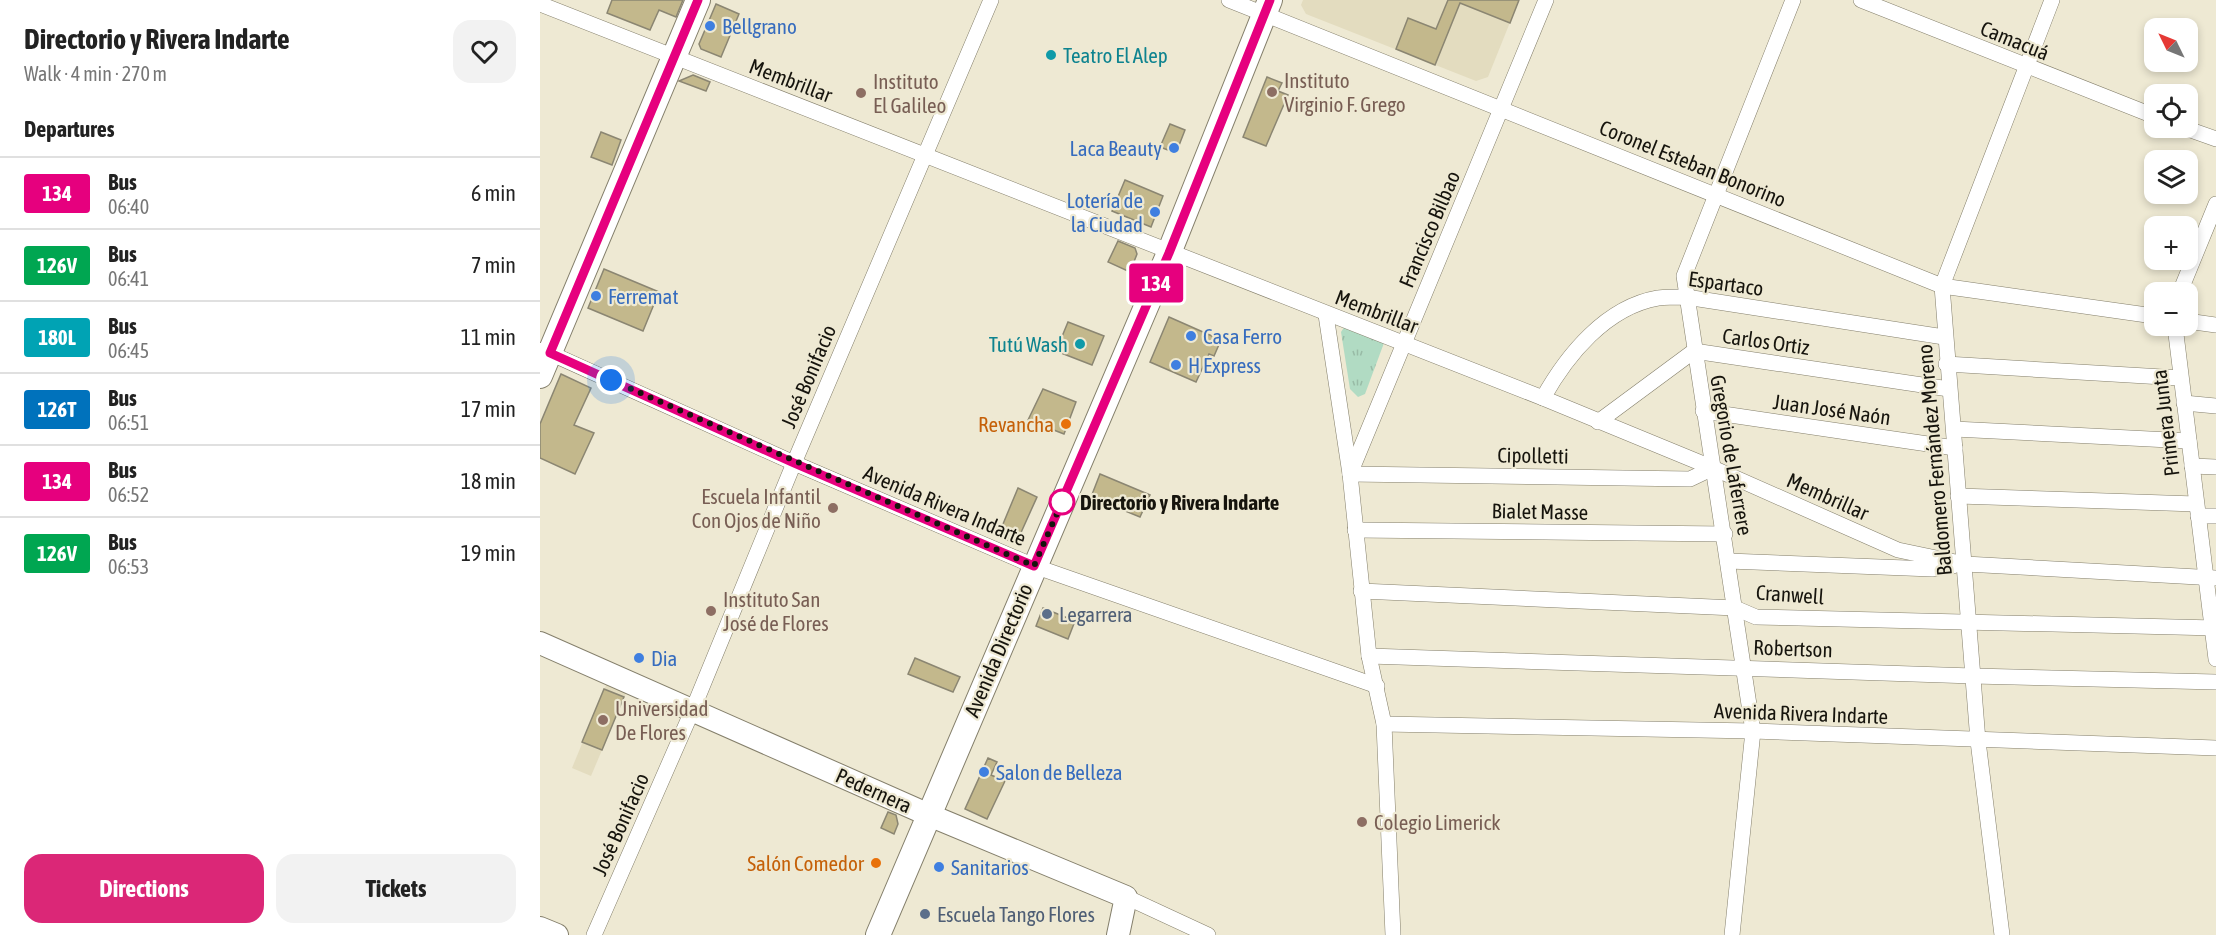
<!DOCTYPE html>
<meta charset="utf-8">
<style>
:root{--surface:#fff;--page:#f2f2f2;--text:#222;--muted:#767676;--line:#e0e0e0;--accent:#db2777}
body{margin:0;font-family:"Asap Condensed",sans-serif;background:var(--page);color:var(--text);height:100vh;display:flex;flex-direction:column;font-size:22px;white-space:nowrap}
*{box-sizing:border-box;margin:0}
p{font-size:20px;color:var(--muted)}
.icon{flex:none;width:33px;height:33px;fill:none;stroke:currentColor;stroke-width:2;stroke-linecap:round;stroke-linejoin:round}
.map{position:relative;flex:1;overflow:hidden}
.panel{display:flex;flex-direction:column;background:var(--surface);width:540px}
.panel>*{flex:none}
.badge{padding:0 12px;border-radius:4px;font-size:21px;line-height:39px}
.needle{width:39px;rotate:313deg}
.buttons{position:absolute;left:1604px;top:18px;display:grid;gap:12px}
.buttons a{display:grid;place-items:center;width:54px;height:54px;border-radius:12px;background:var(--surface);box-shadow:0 3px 9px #0003;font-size:30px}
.you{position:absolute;width:30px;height:30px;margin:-15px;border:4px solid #fff;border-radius:50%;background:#1a73e8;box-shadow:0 0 0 9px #1a73e833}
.map>.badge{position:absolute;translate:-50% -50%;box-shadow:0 0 0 3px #fff}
h2{padding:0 24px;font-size:22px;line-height:54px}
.round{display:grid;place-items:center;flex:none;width:63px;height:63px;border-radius:18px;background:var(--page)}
.summary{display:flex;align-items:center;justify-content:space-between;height:102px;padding:0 24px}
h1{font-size:28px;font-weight:700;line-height:45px}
.action{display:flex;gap:12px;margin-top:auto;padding:12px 24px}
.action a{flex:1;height:69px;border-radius:18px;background:var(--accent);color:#fff;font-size:24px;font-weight:700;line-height:69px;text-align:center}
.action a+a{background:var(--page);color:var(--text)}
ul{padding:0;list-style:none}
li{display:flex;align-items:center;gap:18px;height:72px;padding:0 24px;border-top:2px solid var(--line)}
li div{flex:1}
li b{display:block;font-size:22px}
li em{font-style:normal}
li .badge{min-width:66px;font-weight:700;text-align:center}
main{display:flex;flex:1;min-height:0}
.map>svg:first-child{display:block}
</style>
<main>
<section class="panel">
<div class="summary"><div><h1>Directorio y Rivera Indarte</h1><p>Walk · 4 min · 270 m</p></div><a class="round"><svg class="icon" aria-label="heart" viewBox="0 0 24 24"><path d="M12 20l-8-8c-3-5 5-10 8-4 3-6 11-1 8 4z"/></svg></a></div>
<h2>Departures</h2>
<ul>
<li><span class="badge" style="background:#e6007e;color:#fff">134</span><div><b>Bus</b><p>06:40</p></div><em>6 min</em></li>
<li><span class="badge" style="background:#00a651;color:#fff">126V</span><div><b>Bus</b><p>06:41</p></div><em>7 min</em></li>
<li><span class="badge" style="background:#00a3b4;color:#fff">180L</span><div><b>Bus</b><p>06:45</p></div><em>11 min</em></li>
<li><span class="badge" style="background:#0072bc;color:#fff">126T</span><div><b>Bus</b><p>06:51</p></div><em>17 min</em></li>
<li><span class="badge" style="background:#e6007e;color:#fff">134</span><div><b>Bus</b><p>06:52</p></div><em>18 min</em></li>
<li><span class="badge" style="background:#00a651;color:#fff">126V</span><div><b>Bus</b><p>06:53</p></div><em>19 min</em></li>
</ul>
<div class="action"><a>Directions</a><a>Tickets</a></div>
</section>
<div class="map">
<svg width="1676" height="935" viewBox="0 0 1676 935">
<defs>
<pattern id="park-tufts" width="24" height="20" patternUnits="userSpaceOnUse" patternTransform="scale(1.5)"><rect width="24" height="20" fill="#b1dbc3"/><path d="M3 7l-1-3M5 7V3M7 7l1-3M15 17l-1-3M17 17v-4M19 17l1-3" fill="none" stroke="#98bba6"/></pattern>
</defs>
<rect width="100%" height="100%" fill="#eee9d3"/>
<g fill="#e3dcbf">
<polygon points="763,0 979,0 948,77 936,81 766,14 761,5"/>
<polygon points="67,683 87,691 51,776 32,768"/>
</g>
<polygon fill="url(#park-tufts)" points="805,326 844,343 825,394 818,397 810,389 801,332"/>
<g fill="#c3b88c" stroke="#8b8672" stroke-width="1.5">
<polygon points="72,0 143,0 136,17 119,10 110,30 67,13"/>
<polygon points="908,0 979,0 970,23 920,3 895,65 856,49 868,18 896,29"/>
<polygon points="176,4 199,14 181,57 161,49 159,44"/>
<polygon points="153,75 170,82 166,91 139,81"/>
<polygon points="727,77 742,83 738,91 748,95 726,146 703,137"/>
<polygon points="630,124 645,130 636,153 620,147"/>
<polygon points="61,132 81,140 72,165 51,157"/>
<polygon points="585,180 623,196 611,227 572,211"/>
<polygon points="578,241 595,248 597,254 590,272 568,262"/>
<polygon points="64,269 119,292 103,331 48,308"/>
<polygon points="629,317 681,340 674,356 669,354 656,382 610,362"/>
<polygon points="528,322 564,336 552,365 516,351"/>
<polygon points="21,374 51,388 34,425 54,433 35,474 0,458 0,424"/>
<polygon points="503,389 536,402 524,434 488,420"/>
<polygon points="560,474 610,495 600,517 551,497"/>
<polygon points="478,488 497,497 479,537 470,541 458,536"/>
<polygon points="503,608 535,621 528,639 496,626"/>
<polygon points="375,658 420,677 413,692 368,674"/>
<polygon points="64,689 84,697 62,750 42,742"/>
<polygon points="448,758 457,762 451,775 465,781 447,819 425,809"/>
<polygon points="348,812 356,815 358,824 354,834 341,828"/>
</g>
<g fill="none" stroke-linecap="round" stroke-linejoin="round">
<defs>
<g id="street">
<polyline points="689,0 1402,286 1614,316"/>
<polyline points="1006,0 810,474 1150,479 1173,468"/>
<polyline points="1321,0 1614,116"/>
<polyline points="0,4 1003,398 1173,468 1358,550 1425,564 1676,578"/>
<polyline points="1645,128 1676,139"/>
<polyline points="1640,292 1676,204"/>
<polyline points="786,315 810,474 829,656 844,724 853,935"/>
<polyline points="1647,321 1676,325"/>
<polyline points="1635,326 1676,659"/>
<polyline points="3,350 254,463 494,566 837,686"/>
<polyline points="1406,364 1640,378"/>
<path d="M 1003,398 C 1027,355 1066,307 1118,298 C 1127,297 1137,297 1146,297 L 1404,337"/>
<polyline points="1644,403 1676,406"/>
<polyline points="1163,411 1415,448"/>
<polyline points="1058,422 1154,351 1409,389"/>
<polyline points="1414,429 1649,441"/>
<polyline points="1652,466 1676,467"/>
<polyline points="1418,496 1656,504"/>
<polyline points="1658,516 1676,516"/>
<polyline points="815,530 1185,534"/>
<polyline points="1188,561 1392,569 1413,566"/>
<polyline points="821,591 1195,608 1216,617 1676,628"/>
<polyline points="829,656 1433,676 1676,682"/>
<polyline points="844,724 1213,731 1676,748"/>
<polyline points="586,897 668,935"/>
<polyline points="54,935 153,709 254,463 451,0"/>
<polyline points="1192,935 1213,731 1144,276 1253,0"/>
<polyline points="1462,935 1438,741 1402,286 1512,0"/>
</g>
<g id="secondary">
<polyline points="0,643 389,815 586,897 578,935"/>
<polyline points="0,928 17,935"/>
</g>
<g id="primary">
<polyline points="0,376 158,0"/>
<polyline points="338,935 629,253 730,0"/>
</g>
</defs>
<use href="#street" stroke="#847f6b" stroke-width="16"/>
<use href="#secondary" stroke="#847f6b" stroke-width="24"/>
<use href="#primary" stroke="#847f6b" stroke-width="26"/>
<use href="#street" stroke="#fff" stroke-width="15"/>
<use href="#secondary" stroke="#fff" stroke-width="22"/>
<use href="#primary" stroke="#fff" stroke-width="24"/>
</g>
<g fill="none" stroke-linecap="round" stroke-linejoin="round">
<defs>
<polyline id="line" points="158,0 10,353 254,463 494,566 629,253 730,0"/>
</defs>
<use href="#line" stroke="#fff" stroke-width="14"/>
<use href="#line" stroke="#e6007e" stroke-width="9"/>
<polyline stroke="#16140d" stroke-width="6" stroke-dasharray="0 10.8" points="71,380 494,566 522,502"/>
</g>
<g fill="#3f7fe0" stroke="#eee9d3" stroke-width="2">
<circle cx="170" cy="26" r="6"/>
<circle cx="634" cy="148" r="6"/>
<circle cx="615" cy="212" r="6"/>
<circle cx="56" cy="296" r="6"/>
<circle cx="651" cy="336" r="6"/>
<circle cx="636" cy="365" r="6"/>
<circle cx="99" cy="658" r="6"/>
<circle cx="444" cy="772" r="6"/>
<circle cx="399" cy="867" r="6"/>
</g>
<g fill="#0f9aa8" stroke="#eee9d3" stroke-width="2">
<circle cx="511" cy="55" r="6"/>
<circle cx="540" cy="344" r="6"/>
</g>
<g fill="#8d6e63" stroke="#eee9d3" stroke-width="2">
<circle cx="732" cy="92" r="6"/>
<circle cx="321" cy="93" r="6"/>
<circle cx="293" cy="508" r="6"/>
<circle cx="171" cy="611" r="6"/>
<circle cx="63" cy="720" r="6"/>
<circle cx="822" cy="822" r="6"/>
</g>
<g fill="#e8710a" stroke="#eee9d3" stroke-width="2">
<circle cx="526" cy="424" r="6"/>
<circle cx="336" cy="863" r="6"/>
</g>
<circle fill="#fff" stroke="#e6007e" stroke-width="3" cx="522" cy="502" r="12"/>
<g fill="#5c6f8a" stroke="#eee9d3" stroke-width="2">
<circle cx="507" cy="614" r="6"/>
<circle cx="385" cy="914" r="6"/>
</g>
<g text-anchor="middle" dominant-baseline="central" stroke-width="4.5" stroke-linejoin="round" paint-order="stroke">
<g font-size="21" fill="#366cbe" stroke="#eee9d3" text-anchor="start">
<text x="182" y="26">Bellgrano</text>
<text x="622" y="148" text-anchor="end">Laca Beauty</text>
<text x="603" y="200" text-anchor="end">Lotería de<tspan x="603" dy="24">la Ciudad</tspan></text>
<text x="68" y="296">Ferremat</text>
<text x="663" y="336">Casa Ferro</text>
<text x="648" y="365">H Express</text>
<text x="111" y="658">Dia</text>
<text x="456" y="772">Salon de Belleza</text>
<text x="411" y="867">Sanitarios</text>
</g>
<g font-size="21" fill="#16140d" stroke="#eee9d3">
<text transform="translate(1475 40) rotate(22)">Camacuá</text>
<text transform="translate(251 80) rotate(21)">Membrillar</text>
<text transform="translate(1153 163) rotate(22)">Coronel Esteban Bonorino</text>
<text transform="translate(889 229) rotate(-67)">Francisco Bilbao</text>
<text transform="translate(1186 283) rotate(8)">Espartaco</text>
<text transform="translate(837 311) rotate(21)">Membrillar</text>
<text transform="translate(1226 341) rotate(8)">Carlos Ortiz</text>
<text transform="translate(268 376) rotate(-67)">José Bonifacio</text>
<text transform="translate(1292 409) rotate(8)">Juan José Naón</text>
<text transform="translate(1625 423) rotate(-97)">Primera Junta</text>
<text transform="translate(993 455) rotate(1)">Cipolletti</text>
<text transform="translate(1192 455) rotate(80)">Gregorio de Laferrere</text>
<text transform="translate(1394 460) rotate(-95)">Baldomero Fernández Moreno</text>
<text transform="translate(1288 496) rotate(24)">Membrillar</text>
<text transform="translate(405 505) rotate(23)">Avenida Rivera Indarte</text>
<text transform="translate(1000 511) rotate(1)">Bialet Masse</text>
<text transform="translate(1250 594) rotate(4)">Cranwell</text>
<text transform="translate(1253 648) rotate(2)">Robertson</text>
<text transform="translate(458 650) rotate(-67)">Avenida Directorio</text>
<text transform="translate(1261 713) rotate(2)">Avenida Rivera Indarte</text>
<text transform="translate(334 790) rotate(24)">Pedernera</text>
<text transform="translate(80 824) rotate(-66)">José Bonifacio</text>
</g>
<g font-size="21" fill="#0d838f" stroke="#eee9d3" text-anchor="start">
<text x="523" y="55">Teatro El Alep</text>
<text x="528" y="344" text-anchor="end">Tutú Wash</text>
</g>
<g font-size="21" fill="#785e54" stroke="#eee9d3" text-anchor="start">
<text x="744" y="80">Instituto<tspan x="744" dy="24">Virginio F. Grego</tspan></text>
<text x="333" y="81">Instituto<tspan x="333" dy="24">El Galileo</tspan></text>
<text x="281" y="496" text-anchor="end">Escuela Infantil<tspan x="281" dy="24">Con Ojos de Niño</tspan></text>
<text x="183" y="599">Instituto San<tspan x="183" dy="24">José de Flores</tspan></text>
<text x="75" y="708">Universidad<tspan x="75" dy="24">De Flores</tspan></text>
<text x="834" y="822">Colegio Limerick</text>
</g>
<g font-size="21" fill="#c56008" stroke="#eee9d3" text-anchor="end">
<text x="514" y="424">Revancha</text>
<text x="324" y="863">Salón Comedor</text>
</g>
<g font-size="21" font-weight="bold" fill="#16140d" stroke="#eee9d3" text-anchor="start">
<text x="540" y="502">Directorio y Rivera Indarte</text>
</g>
<g font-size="21" fill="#4e5e75" stroke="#eee9d3" text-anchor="start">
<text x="519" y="614">Legarrera</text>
<text x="397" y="914">Escuela Tango Flores</text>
</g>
</g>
</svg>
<div class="buttons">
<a><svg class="needle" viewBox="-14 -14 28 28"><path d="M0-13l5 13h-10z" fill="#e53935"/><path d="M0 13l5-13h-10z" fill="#767676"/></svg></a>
<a><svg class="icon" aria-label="locate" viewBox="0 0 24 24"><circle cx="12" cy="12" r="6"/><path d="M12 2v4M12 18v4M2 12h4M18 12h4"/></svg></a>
<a><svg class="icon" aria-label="layers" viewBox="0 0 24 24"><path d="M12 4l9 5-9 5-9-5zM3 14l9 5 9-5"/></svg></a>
<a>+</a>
<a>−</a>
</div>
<div class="you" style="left:71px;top:380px"></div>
<b class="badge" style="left:616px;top:283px;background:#e6007e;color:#fff">134</b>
</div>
</main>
